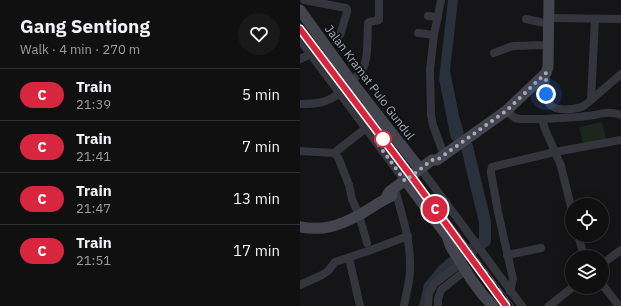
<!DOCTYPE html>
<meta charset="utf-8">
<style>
:root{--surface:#101011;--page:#19191a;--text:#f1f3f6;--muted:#9c9d9f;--line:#303031}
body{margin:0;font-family:"IBM Plex Sans",sans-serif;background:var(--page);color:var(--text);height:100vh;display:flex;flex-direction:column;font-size:15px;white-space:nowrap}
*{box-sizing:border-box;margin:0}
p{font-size:13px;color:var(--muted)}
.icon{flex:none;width:22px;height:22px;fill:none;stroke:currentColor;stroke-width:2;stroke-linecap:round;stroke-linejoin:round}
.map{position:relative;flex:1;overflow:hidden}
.side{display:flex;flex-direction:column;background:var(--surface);width:300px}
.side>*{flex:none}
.badge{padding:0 8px;border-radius:13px;font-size:14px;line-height:26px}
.buttons{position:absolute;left:265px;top:198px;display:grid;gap:8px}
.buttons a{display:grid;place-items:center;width:44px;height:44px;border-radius:50%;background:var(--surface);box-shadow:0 4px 16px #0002,0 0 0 1px var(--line);font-size:20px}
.you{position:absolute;width:20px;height:20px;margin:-10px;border:3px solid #fff;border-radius:50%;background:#1a73e8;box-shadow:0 0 0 6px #1a73e833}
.map>.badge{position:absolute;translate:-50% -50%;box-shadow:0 0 0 2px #fff}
.round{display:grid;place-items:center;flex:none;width:42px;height:42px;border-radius:21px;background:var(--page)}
.summary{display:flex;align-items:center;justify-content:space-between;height:68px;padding:0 20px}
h1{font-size:19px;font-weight:800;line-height:30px}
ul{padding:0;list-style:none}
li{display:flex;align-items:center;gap:12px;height:52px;padding:0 20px;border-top:1px solid var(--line)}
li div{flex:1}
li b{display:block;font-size:15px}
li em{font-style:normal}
li .badge{min-width:44px;font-weight:700;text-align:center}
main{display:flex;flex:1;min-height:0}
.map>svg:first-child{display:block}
</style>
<main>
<section class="side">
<div class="summary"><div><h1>Gang Sentiong</h1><p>Walk · 4 min · 270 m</p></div><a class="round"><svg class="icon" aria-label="heart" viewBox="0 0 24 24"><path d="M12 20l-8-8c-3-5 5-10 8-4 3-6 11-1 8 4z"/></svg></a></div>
<ul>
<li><span class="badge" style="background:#d7263d;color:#fff">C</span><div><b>Train</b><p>21:39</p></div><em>5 min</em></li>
<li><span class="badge" style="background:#d7263d;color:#fff">C</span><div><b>Train</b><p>21:41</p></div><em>7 min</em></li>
<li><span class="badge" style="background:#d7263d;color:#fff">C</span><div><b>Train</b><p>21:47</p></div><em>13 min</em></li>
<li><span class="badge" style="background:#d7263d;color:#fff">C</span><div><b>Train</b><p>21:51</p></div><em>17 min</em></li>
</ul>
</section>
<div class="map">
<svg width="321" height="306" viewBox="0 0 321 306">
<rect width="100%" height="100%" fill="#151517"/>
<polygon fill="#1c261f" points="302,122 306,139 283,144 279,127"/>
<g fill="#2a313c">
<polygon points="148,0 158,0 150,70 159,116 164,133 151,139 139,79"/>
<polygon points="153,255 159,262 135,280 126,306 119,306 124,284 140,265"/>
</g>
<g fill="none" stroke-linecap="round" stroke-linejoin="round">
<polyline stroke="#2a313c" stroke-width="12" points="149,265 185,241 185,222 167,147 157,136 154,121"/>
<g stroke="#35363d" stroke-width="8">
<polyline points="4,0 46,8 47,9 47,12 40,35"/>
<polyline points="141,0 134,35 130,69 131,115 133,125 144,155"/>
<polyline points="128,16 138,17"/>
<polyline points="249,18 321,19"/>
<polyline points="226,19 249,24"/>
<polyline points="118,33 134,35"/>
<polyline points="0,40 105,181"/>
<polyline points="194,53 213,46 248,45"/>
<polyline points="0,59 11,54"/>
<path d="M 246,73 C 246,82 244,94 248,102 C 252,111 269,110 278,108 C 283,107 287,104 291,100 L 295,19"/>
<path d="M 51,81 C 55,78 58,75 61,72 C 69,61 67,37 68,23 L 69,22 L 79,20 L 79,0"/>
<polyline points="291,100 321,74"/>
<path d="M 0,104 C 16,104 27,103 40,93"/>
<polyline points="206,111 215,118 221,119 242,119 245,129 261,166 272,211"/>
<path d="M 242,119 C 257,118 272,118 287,116 C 300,115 307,110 321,115"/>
<polyline points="0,151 34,153 38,157 49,185 52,199 59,215 67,243"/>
<polyline points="34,153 66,128"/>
<path d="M 123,172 C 157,217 189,262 222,306"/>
<path d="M 96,193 C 103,218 111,243 110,269 C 110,281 106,294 104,306"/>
<polyline points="278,235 282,249 286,257"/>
<polyline points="207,255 241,248"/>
<polyline points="49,258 60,306"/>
<polyline points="302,264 321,250"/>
<polyline points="302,284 319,306"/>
<polyline points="0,285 22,275 28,271 35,262 71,250 108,236"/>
<polyline points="210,291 213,279 198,212 191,173 191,170 192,167 255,152 321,140"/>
<polyline points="128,306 129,293 134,284 161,263"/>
<polyline points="138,306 138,299 141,290 166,270"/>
<polyline points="249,306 273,287"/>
</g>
<g stroke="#43444d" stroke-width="11">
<polyline points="0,10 51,81 120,169"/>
<polyline points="108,184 147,236 151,247 171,279 182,294 193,306"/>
<polyline points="86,198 89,192 132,160 137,160 144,155 206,111 246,73 248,67 249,0"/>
<path d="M 0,227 C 23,231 39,226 59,215 C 70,209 80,201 92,196"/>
</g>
<defs>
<polyline id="rail" points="0,25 116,178 212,306"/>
</defs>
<use href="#rail" stroke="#484952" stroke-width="3.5"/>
<use href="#rail" stroke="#101012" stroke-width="2" stroke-dasharray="6" stroke-linecap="butt"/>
</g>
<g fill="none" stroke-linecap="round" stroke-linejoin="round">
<defs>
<polyline id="line" points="0,29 111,176 206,306"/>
</defs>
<use href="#line" stroke="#fff" stroke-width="9"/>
<use href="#line" stroke="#d7263d" stroke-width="6"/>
<polyline stroke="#a5a9b9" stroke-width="4" stroke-dasharray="0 7.2" points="83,139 75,140 105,181 132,160 137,160 144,155 206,111 246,73 246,94"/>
</g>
<circle fill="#fff" stroke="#d7263d" stroke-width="2" cx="83" cy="139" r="8"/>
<g text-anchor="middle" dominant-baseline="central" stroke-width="3.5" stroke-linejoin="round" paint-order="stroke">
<g font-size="12" fill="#a5a9b9" stroke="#101012">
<text transform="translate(70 82) rotate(53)">Jalan Kramat Pulo Gundul</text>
</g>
</g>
</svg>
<div class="buttons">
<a><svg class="icon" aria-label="locate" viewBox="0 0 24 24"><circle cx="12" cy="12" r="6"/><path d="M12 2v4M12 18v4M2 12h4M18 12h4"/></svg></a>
<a><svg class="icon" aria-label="layers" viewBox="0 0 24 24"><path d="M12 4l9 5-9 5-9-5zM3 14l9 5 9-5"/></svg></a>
</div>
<div class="you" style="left:246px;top:94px"></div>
<b class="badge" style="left:135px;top:209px;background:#d7263d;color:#fff">C</b>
</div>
</main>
